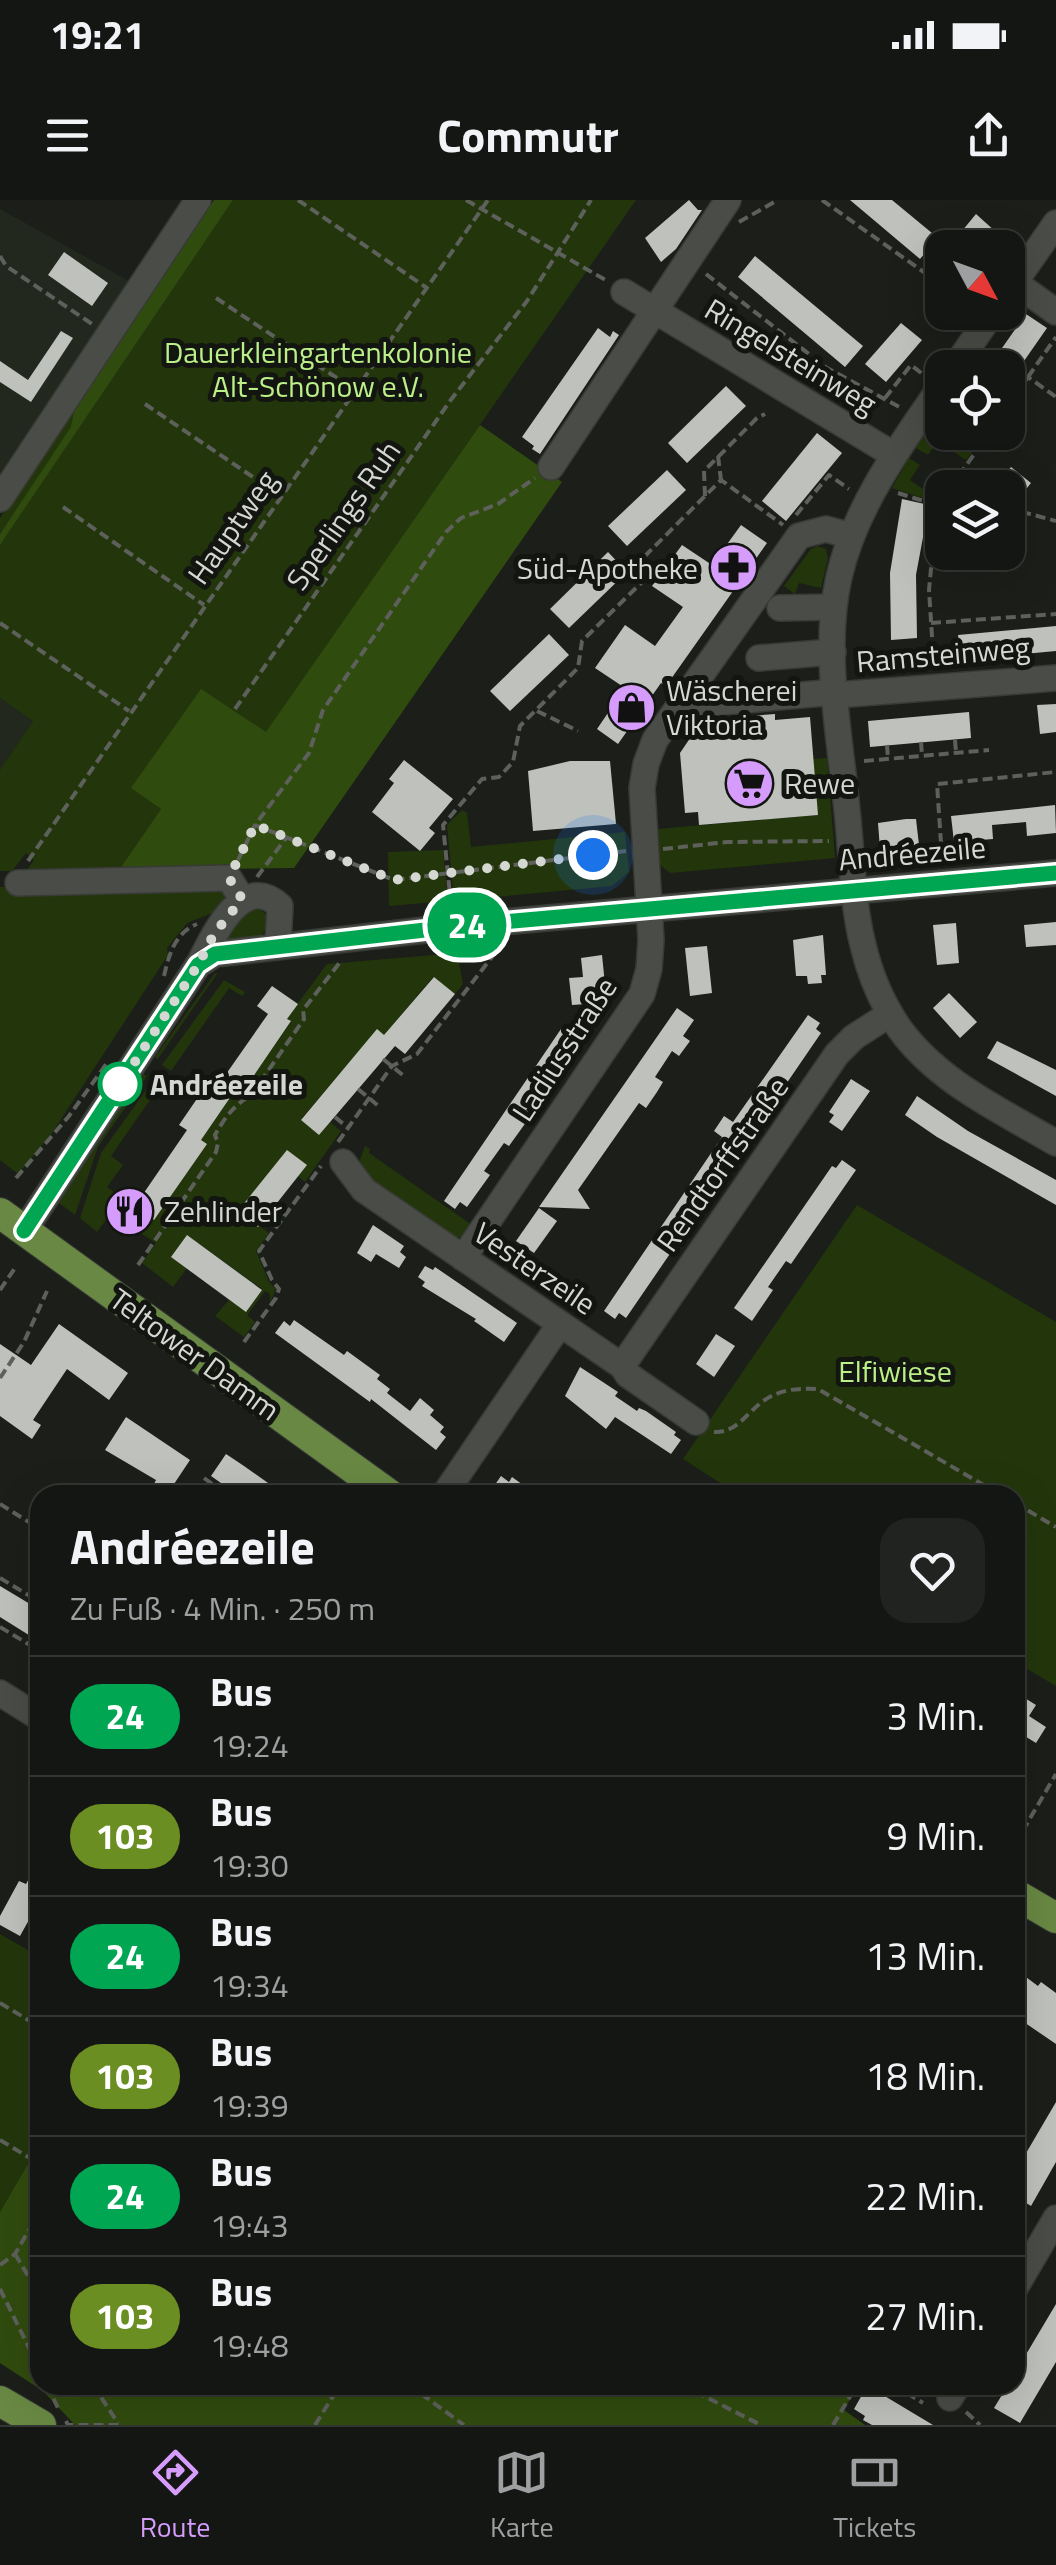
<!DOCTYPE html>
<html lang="de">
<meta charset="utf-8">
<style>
:root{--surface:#141613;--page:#212321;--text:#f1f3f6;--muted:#9d9fa0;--line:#333533;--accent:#d59cfb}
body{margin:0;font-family:"Titillium Web",sans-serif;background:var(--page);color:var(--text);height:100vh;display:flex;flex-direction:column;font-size:38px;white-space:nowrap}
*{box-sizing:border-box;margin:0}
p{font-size:32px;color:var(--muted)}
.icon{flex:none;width:55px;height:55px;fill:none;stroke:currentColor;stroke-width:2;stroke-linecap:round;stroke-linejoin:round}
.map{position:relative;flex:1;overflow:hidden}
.sheet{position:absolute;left:30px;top:1285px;width:995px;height:910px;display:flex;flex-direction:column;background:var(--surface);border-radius:30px;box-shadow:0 10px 40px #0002,0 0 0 2px var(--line)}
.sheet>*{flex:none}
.badge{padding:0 20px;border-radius:32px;font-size:35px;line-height:65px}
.needle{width:65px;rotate:131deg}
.controls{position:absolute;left:925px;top:30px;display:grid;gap:20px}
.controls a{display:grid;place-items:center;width:100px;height:100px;border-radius:20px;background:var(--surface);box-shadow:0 10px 40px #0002,0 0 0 2px var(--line);font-size:50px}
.you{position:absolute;width:50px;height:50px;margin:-25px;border:8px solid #fff;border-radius:50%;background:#1a73e8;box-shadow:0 0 0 15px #1a73e833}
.map>.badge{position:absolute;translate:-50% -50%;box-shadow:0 0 0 5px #fff}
.round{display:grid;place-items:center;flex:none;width:105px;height:105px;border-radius:30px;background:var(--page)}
.headline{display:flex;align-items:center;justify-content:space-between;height:170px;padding:0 40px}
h1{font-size:48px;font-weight:700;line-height:75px}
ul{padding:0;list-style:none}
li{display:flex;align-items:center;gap:30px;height:120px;padding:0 40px;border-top:2px solid var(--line)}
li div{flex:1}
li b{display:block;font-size:38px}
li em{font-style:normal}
li .badge{min-width:110px;font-weight:700;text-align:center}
.status{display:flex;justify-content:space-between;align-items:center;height:70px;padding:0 50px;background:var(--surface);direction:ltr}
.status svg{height:28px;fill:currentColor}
header{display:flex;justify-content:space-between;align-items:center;height:130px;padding:0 40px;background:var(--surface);font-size:45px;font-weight:700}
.tabs{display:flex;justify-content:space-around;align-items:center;height:140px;border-top:2px solid var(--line);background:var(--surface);font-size:28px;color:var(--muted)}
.tabs a{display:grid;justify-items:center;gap:5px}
.tabs .on{color:var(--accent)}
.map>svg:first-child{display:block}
</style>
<div class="status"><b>19:21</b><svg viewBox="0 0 49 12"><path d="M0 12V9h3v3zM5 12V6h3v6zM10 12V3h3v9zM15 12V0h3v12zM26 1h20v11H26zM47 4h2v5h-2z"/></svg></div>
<header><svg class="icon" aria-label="menu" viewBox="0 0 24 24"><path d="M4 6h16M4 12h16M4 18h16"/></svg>Commutr<svg class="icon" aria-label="share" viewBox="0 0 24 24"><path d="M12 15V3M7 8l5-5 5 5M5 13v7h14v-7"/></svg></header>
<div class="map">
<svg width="1056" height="2225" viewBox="0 0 1056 2225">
<rect width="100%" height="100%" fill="#1b1e19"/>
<g fill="#22281e">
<polygon points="0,9 129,81 0,274"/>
<polygon points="0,498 33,521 0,570"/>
</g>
<g fill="#23360b">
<polygon points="233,0 636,0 266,533 132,588 161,609 119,670 27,670 34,660 26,653 12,671 0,671 0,570 33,521 0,498 0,345"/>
<polygon points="75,207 72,227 0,334 0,318"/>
<polygon points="933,222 942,228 942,232 949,233 974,250 966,260 938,241 928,255 916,248"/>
<polygon points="909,258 920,265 910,280 937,299 935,302 892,288"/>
<polygon points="817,346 826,349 828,358 821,388 799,383 795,394 784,386 811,349"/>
<polygon points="827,558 835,658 670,673 660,665 658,629 817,615 813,559"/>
<polygon points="462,610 467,613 471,647 625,632 629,672 612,686 454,701 447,625"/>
<polygon points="443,650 448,701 389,706 388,652"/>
<polygon points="229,682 226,695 213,713 187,723 167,748 168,755 52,933 18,974 0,960 0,687"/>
<path d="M 257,708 L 267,715 C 269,726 265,730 259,739 L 225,742 L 244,709 Z"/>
<polygon points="457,753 463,784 455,794 433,777 384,835 377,830 301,919 319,935 330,922 341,931 305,982 298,976 306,965 239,1011 269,1033 256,1051 269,1082 276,1089 270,1103 270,1094 265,1091 247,1115 255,1122 244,1137 215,1116 229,1100 247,1111 262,1089 187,1035 187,1068 173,1087 142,1063 156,1043 139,1032 150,1017 154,1019 206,945 201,940 238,886 244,889 291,822 287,818 327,764"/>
<polygon points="215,773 217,774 157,860 155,857"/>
<polygon points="224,780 245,792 242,796 229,788 171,871 162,865"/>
<polygon points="143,874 147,876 98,947 75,1015 59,1003 94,944"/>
<polygon points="154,879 161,884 111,956 123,965 107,987 118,995 105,1014 108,1017 97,1032 80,1018 101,953"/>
<polygon points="365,946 370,949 369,953 472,1025 463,1037 454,1037 368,977 359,963"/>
<polygon points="857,1005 1056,1122 1056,1486 1015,1462 1015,1295 739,1295 683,1259"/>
<polygon points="0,1734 40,1757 40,1943 0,2012"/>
</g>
<g fill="#304b0e">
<polygon points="214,0 233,0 0,345 0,334 71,227 75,207"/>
<polygon points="480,225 562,282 294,668 119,670 161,609 131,588 201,489 266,532"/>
<polygon points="40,1943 40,2185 858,2185 844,2210 865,2225 75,2225 43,2191 0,2163 0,2012"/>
</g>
<g fill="#bfc2bc">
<polygon points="689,0 698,10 702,10 676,49 661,62 645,38"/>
<polygon points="850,0 892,0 938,38 920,59"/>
<polygon points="976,14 996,32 983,48 948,48"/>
<polygon points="64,52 108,83 92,106 48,75"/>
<polygon points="755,56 863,146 845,167 738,77"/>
<polygon points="1026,114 1047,128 1008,184 1008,168 988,168"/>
<polygon points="901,123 922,140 886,182 865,164"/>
<polygon points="598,128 610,137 613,131 619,135 540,254 532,249 534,246 522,237"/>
<polygon points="61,131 73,138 31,202 0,182 0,161 28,180"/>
<polygon points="726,186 746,206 687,263 668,243"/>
<polygon points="817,233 842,253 786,321 762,301"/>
<polygon points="1011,267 1031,283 1019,298 999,282"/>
<polygon points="667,270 686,290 627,346 608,326"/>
<polygon points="902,299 929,305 916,375 917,438 891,440 890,373"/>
<polygon points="741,325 767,343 666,486 661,483 618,544 597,529 625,488 595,468 625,425 655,446 683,407 652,386 682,345 712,365"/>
<polygon points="608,352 627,372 569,428 550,409"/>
<polygon points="1056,426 1056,451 961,460 958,435"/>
<polygon points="549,434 569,455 510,511 490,491"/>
<polygon points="1056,504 1056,532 1040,534 1037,505"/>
<polygon points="969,512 971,538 870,547 868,521"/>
<polygon points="775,514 775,520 810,517 818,615 699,625 698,612 685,613 680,553 699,525 738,522 738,517"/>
<polygon points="404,560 453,599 429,628 435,633 420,651 372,612 394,583 389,579"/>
<polygon points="570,561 610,561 616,624 533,631 528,571"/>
<polygon points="1055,605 1056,633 1027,636 1026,622 992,625 993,639 954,642 951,616"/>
<polygon points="906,619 916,619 919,645 880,649 878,623"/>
<polygon points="1056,722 1056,745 1026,747 1024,725"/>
<polygon points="956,723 959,763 937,765 933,725"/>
<polygon points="823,735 826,775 821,775 822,783 808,784 807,776 796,776 793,740"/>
<polygon points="707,746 712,793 690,796 685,748"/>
<polygon points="602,755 606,794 599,795 600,803 572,805 569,778 583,777 581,758"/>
<polygon points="434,777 455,794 405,854 395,846 319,935 301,920 377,829 384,835"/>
<polygon points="272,786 298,804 287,819 291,821 244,890 238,886 201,940 207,944 154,1020 150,1017 139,1032 113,1014 128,992 139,1000 187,930 179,925 216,871 224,877 268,814 257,806"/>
<polygon points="949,793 977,822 960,838 933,808"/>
<polygon points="677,808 694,820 683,836 690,841 679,856 672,851 655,877 663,882 657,892 646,908 639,903 578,990 590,1009 539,1007"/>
<polygon points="808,815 820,823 816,829 821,833 626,1118 619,1113 615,1119 604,1111 722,937 714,931 724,916 733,922"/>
<polygon points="561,829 578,841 571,850 573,852 551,885 545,881 526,910 532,914 509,946 504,943 484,971 490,975 467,1007 460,1002 455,1009 444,1001"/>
<polygon points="997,841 1056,870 1056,896 987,858"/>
<polygon points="851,879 870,891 842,931 829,922 834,915 829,912"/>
<polygon points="917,896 968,931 1056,980 1056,1005 937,937 905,915"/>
<polygon points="287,950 307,965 258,1027 238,1011"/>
<polygon points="842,960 856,970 791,1064 786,1061 768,1087 773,1090 752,1121 734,1108 832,966 836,968"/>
<polygon points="539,1008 557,1021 534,1053 516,1041"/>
<polygon points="373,1025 404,1046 400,1052 406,1057 399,1068 376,1054 371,1062 357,1053"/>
<polygon points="187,1035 262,1090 246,1112 171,1057"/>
<polygon points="425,1066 433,1070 435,1067 517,1123 504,1142 474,1121 476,1119 422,1086 425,1082 418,1077"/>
<polygon points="294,1120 344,1155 347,1151 380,1175 377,1179 390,1189 387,1193 410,1211 420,1198 434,1210 430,1215 444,1227 440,1232 446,1237 436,1250 371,1199 370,1202 275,1133 284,1121 290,1126"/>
<polygon points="59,1124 128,1173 109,1200 67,1169 33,1220 41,1225 32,1239 0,1216 0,1144 31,1165"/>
<polygon points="716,1134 735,1146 714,1177 696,1164"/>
<polygon points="580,1167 618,1192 615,1196 637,1211 639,1208 646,1211 676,1232 674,1235 681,1240 671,1254 615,1217 606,1229 565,1196"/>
<polygon points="126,1217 190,1260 168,1293 154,1284 156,1280 105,1250"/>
<polygon points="226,1254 244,1266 285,1295 238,1295 211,1276"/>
<polygon points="501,1276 509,1282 512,1277 537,1295 499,1295 492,1289"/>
<polygon points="0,1386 40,1410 40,1442 0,1417"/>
<polygon points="1020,1495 1036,1505 1029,1516 1046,1527 1036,1543 1018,1532 1015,1537 1015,1504"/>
<polygon points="40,1659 40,1700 20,1736 0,1725 0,1716 19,1681 26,1684"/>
<polygon points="1015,1769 1038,1786 1041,1782 1056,1793 1056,1844 1015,1816"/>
<polygon points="1056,1902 1056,1962 1031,2006 1015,1996 1015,1972"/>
<polygon points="1056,2104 1056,2162 1020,2223 994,2208 1008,2185 1015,2185 1015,2173"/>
<polygon points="867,2186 883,2195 933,2225 872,2225 863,2220 865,2216 854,2209"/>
</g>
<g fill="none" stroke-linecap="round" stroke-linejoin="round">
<defs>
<g id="minor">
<polyline points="1014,82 1056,112"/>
<polyline points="624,92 894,255"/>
<polyline points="1008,92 1056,23"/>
<polyline points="954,168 993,112"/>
<path d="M 942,185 C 902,243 855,306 839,377 C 822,451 840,535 847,610 C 852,654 852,702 863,745 C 870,775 882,803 899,828 C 938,882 1000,910 1056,943"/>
<polyline points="551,267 728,0"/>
<polyline points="0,299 198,0"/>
<polyline points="780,408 833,407"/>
<polyline points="759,458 833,452"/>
<polyline points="836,495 1056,478"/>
<polyline points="686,498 700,504 836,492"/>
<polyline points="18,683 229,678 242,699"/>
<path d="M 199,764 C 214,734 243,671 280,706 L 278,745"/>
<polyline points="343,962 364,990 622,1166 628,1175 696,1222"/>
<polyline points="24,1031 198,765 215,754 469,725 1056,673"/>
<polyline points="463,1058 642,794 649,769 651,740 642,588 646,564 655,540 799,336 826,329 851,336"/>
<polyline points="622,1166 837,854 854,837 890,814"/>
<polyline points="444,1295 560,1124"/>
<polyline points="0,1493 40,1518"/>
<polyline points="1015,2088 1056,2018"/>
<polyline points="950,2198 958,2185"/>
</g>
<g id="major">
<polyline points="0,1013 390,1295"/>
<polyline points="1015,1694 1056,1718"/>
<polyline points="0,2201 41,2225"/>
</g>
</defs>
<use href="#minor" stroke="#383a36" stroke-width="28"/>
<use href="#major" stroke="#383a36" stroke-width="32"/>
<g stroke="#5d605b" stroke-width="4" stroke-dasharray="10 5" stroke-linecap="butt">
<polyline points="298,0 427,88"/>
<polyline points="466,0 609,82"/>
<polyline points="822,0 942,85"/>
<polyline points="739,22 778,0"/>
<polyline points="0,56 6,66 92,124"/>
<polyline points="706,74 827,168 903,209"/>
<polyline points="216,98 355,190"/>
<polyline points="1028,177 1056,137"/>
<polyline points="885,198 911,165 925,176"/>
<polyline points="145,204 281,296"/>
<polyline points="1008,207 1028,177 1056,197"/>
<polyline points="952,232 976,250"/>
<polyline points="718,256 721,280"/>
<polyline points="950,288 990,232"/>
<polyline points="898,293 936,305"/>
<polyline points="705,296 704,271 757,218 765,214"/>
<polyline points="63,307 204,405"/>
<polyline points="796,315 829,275 849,289"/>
<polyline points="1010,317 1015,310 1056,321"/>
<polyline points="0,423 129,511"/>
<polyline points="931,423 1056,414"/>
<polyline points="934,467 929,390 937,305 942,297"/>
<polyline points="235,509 450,201 527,101 591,0"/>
<polyline points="537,511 578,531"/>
<polyline points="955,540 956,553"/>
<polyline points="921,542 922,556"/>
<polyline points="887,545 888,559"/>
<polyline points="864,561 989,550"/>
<polyline points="255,625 394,680 626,651"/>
<polyline points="663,649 727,642 829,641"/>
<polyline points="942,658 937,584 1056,572"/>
<polyline points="238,660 255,625 309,553 323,510 446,332 461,318 498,304 535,278"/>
<polyline points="28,661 488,0"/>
<polyline points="257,677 286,638"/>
<polyline points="451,705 443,625 482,579 499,577 513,562 520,526 578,468 582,441 641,383 641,360 721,280 783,325"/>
<path d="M 164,776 C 169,754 175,733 197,724"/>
<polyline points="383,859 404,876"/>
<polyline points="358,889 381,908"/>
<polyline points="335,917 347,927"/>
<polyline points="338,942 392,866 417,854 502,744"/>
<polyline points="16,978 69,916 107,863"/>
<polyline points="273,1008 284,1017"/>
<path d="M 138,1065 L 216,952 L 218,943 L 215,935 C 227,914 233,907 252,894 L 304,819 L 303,810 L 341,761"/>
<polyline points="0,1090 15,1068"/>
<polyline points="244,1142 276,1098 279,1089 272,1080 259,1051 321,966"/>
<polyline points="0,1178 24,1142 47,1091"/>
<path d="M 714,1232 C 736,1233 746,1214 762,1202 C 779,1189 798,1188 818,1189 L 1001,1295"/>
<polyline points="204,1278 227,1295"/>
<polyline points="1015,1303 1056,1327"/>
<polyline points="0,1304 40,1329"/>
<polyline points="0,1378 40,1402"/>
<polyline points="0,1427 40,1451"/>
<polyline points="30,1488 40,1471"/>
<polyline points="1015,1644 1056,1574"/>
<polyline points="0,1803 40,1827"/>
<polyline points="0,1940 40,1964"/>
<polyline points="15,2054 40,2096"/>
<polyline points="0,2065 15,2054 40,2011"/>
<polyline points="0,2089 40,2170"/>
<polyline points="47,2185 58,2208"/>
<polyline points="93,2185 118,2223"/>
<polyline points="409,2185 464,2225"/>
<polyline points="682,2185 761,2225"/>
<polyline points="894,2185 923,2203"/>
<polyline points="966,2212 980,2225"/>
<polyline points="66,2221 68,2225 119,2225"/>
<polyline points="315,2225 340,2185"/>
<polyline points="833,2225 857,2185"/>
</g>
<use href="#minor" stroke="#494c47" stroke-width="25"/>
<use href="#major" stroke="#688843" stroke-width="30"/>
</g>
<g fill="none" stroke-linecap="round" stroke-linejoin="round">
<defs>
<polyline id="line" points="24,1031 198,765 215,754 469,725 1056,673"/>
</defs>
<use href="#line" stroke="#fff" stroke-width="22"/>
<use href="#line" stroke="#00a651" stroke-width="15"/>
<polyline stroke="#d5d7d3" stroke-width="10" stroke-dasharray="0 18" points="120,884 118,888 198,765 214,734 242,699 229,678 255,625 394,680 593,655"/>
</g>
<defs>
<symbol id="pharmacy-disc" viewBox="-11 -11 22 22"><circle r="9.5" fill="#d59cfb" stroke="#121510"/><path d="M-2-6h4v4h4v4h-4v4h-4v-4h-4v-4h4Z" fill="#111"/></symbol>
<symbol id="shop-disc" viewBox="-11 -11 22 22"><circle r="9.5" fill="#d59cfb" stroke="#121510"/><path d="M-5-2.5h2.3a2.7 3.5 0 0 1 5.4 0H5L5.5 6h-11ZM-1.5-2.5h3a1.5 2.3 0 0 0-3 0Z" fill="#111"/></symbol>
<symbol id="supermarket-disc" viewBox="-11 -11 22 22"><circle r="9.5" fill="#d59cfb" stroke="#121510"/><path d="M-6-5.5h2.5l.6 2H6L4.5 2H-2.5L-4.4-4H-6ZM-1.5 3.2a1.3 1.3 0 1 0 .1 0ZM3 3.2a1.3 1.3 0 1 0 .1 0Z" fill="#111"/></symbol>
<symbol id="restaurant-disc" viewBox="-11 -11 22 22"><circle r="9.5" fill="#d59cfb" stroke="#121510"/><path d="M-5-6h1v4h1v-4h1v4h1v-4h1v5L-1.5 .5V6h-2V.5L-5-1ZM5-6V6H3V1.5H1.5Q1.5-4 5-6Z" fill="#111"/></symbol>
</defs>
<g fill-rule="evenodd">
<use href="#pharmacy-disc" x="706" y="340" width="55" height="55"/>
<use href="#shop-disc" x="604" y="480" width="55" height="55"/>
<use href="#supermarket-disc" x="722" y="556" width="55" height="55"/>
<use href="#restaurant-disc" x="102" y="984" width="55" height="55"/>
</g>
<circle fill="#fff" stroke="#00a651" stroke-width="5" cx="120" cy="884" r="20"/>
<g text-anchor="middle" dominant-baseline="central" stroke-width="10" stroke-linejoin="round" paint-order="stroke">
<g font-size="30" fill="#bbef87" stroke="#121510">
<text x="318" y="152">Dauerkleingartenkolonie<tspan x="318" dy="34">Alt-Schönow e.V.</tspan></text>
<text x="895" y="1171">Elfiwiese</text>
</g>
<g font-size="30" fill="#d5d7d3" stroke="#121510">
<text transform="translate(791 156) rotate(31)">Ringelsteinweg</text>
<text transform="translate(343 315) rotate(-55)">Sperlings Ruh</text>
<text transform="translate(232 327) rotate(-55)">Hauptweg</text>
<text transform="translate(943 454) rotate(-5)">Ramsteinweg</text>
<text transform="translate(912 653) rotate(-5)">Andréezeile</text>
<text transform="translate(564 849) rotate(-57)">Ladiusstraße</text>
<text transform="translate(722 964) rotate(-55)">Rendtorffstraße</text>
<text transform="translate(535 1068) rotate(34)">Vesterzeile</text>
<text transform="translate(195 1154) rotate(36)">Teltower Damm</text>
</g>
<g font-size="30" fill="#d5d7d3" stroke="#121510" text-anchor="start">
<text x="698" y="368" text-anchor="end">Süd-Apotheke</text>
<text x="666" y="490">Wäscherei<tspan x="666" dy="34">Viktoria</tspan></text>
<text x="784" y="583">Rewe</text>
<text x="164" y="1011">Zehlinder</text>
</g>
<g font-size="30" font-weight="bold" fill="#d5d7d3" stroke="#121510" text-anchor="start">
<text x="150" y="884">Andréezeile</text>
</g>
</g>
</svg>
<div class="controls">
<a><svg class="needle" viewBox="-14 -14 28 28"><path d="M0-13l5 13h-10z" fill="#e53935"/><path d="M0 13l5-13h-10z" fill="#9d9fa0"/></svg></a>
<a><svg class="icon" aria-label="locate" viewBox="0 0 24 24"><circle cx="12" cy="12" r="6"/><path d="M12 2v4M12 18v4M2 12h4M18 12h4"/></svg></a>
<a><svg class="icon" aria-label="layers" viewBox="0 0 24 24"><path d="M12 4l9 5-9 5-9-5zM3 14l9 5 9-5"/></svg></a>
</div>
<div class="you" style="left:593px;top:655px"></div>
<b class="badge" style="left:467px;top:725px;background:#00a651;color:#fff">24</b>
<section class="sheet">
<div class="headline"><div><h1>Andréezeile</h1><p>Zu Fuß · 4 Min. · 250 m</p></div><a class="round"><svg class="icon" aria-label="heart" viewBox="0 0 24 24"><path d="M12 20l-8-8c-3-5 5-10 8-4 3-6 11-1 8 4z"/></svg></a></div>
<ul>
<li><span class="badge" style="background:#00a651;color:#fff">24</span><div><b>Bus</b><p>19:24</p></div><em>3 Min.</em></li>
<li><span class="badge" style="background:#6b8e23;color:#fff">103</span><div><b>Bus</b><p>19:30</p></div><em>9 Min.</em></li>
<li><span class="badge" style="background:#00a651;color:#fff">24</span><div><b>Bus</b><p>19:34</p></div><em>13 Min.</em></li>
<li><span class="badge" style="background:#6b8e23;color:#fff">103</span><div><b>Bus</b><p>19:39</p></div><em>18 Min.</em></li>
<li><span class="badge" style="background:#00a651;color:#fff">24</span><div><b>Bus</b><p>19:43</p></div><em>22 Min.</em></li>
<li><span class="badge" style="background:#6b8e23;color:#fff">103</span><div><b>Bus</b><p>19:48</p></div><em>27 Min.</em></li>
</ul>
</section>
</div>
<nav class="tabs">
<a class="on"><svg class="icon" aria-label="directions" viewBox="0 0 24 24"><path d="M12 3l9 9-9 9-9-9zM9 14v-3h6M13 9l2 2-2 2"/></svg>Route</a>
<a><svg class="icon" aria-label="map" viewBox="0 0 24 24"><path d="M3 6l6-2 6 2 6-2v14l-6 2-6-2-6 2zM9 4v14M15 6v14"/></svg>Karte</a>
<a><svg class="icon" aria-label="tickets" viewBox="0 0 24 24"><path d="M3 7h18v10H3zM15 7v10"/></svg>Tickets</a>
</nav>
